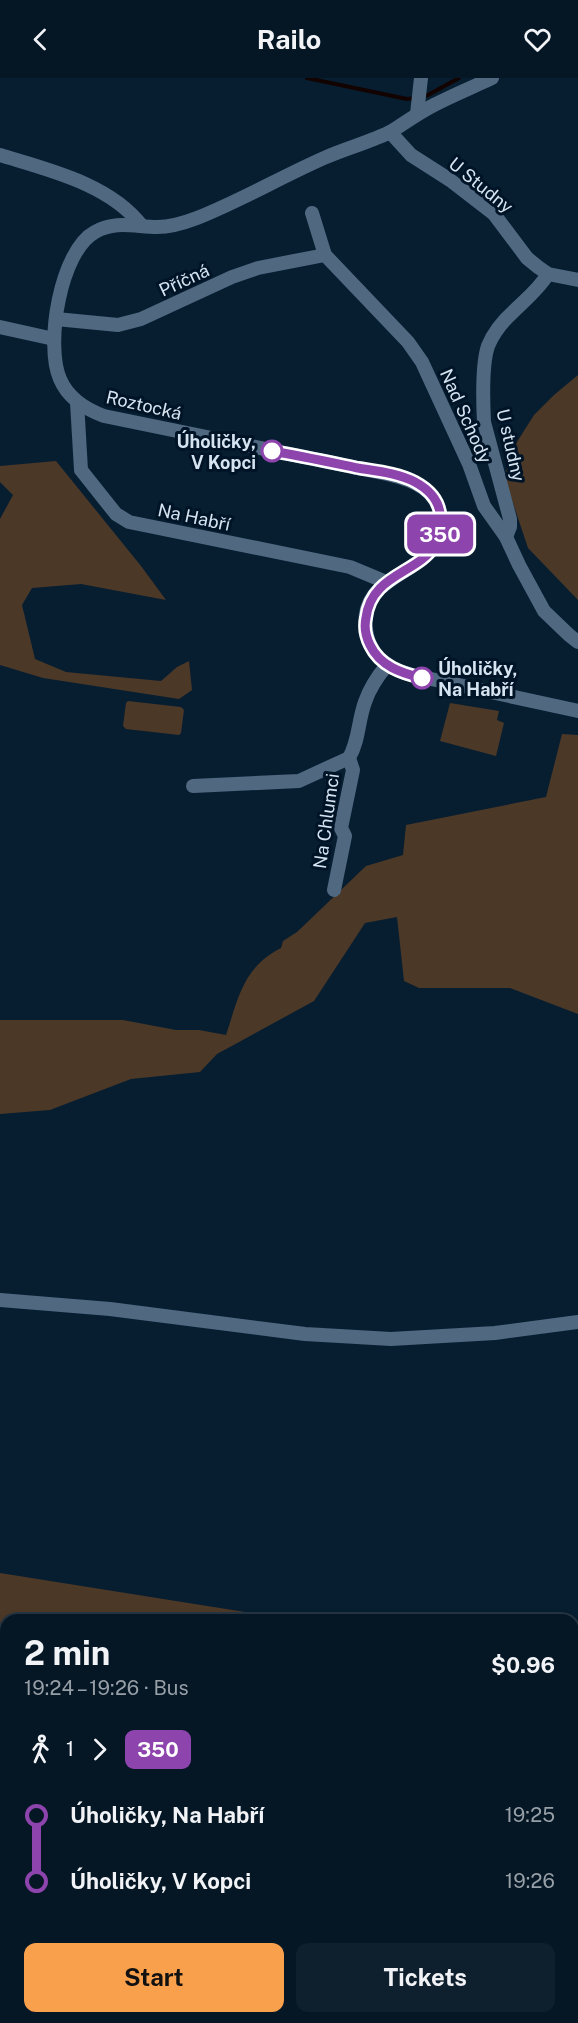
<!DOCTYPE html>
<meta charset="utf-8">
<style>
:root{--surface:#051625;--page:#0e1f2d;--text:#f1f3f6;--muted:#979fa7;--line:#263542;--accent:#f9a04c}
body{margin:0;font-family:"Public Sans",sans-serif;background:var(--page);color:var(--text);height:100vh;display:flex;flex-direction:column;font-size:22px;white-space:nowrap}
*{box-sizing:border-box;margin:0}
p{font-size:20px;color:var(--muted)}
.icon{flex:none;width:33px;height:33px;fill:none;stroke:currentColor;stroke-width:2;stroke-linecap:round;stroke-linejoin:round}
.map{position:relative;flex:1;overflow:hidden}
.panel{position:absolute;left:0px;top:1536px;width:579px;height:410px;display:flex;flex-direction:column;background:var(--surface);border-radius:18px 18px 0 0;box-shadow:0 3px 9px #0003,0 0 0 2px var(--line)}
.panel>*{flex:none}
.badge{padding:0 12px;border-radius:9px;font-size:21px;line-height:39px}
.map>.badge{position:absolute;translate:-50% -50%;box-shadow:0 0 0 3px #fff}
.legs{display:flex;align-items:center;gap:9px;height:66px;padding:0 24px;font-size:20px}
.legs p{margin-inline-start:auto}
.summary{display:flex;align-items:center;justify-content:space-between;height:102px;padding:0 24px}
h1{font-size:33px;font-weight:700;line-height:45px}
.button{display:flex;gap:12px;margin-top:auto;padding:12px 24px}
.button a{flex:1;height:69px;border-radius:12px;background:var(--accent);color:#111;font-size:24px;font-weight:700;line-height:69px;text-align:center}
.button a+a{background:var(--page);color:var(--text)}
ul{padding:0 24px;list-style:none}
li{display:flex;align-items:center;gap:21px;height:66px;font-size:22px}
li i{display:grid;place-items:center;width:9px;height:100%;margin:0 8px;background:currentColor}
li i::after{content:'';width:15px;height:15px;margin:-8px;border:4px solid;border-radius:50%;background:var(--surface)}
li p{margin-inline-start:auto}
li:first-child i{background:linear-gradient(#0000 50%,currentColor 0)}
li:last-child i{background:linear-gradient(currentColor 50%,#0000 0)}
header{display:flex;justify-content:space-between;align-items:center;height:78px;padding:0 24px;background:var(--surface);font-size:27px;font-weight:700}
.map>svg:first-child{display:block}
</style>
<header><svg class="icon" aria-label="back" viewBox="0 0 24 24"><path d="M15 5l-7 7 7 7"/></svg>Railo<svg class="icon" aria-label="heart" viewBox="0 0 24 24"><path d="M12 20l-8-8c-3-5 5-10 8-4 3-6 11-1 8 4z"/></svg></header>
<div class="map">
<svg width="578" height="1945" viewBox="0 0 578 1945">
<rect width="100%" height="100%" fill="#071e31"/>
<g fill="#4c3827">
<polygon points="578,297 578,522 528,470 505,401 510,375 534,337 554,317"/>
<polygon points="56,383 141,488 166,522 81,506 32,510 22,527 35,581 66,594 161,603 177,589 189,583 192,612 179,621 43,600 0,587 0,441 13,417 0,404 0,388"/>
<polygon points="128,623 181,629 184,632 181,655 179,657 126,651 123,648 126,625"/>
<polygon points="450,625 499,633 497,642 504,645 496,678 440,663"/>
<path d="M 562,656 L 578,657 L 578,936 L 510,910 L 419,910 L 404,903 L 397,839 L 365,845 L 314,923 L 217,976 L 200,994 L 131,1001 L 50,1032 L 0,1036 L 0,942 L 123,942 L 176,952 L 199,952 L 226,957 C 238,921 243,889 281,870 L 283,863 L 297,854 L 366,788 L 403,777 L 406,747 L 546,719 Z"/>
<polygon points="0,1495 296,1542 6,1542 6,1741 0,1740"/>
</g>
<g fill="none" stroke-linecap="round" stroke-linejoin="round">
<g stroke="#120300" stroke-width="4">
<polyline points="307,0 407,21 415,20"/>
<polyline points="422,18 428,17 459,0"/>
</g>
<g stroke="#506980" stroke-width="14">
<path d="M 492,0 C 473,9 453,17 434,27 C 420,34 406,44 392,53 C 371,64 346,70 324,80 C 281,99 240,123 197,140 C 184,145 170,149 157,149 C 136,149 115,142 95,154 C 60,173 45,267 60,301 C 68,320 85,331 104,338 L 387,396 C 413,402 440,412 441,443 C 441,452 440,461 434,469 C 411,500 355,503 367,557 C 371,578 389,590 408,596 L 578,633"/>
<polyline points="417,36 421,0"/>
<polyline points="390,54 411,77 450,102 494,136 527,180 538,189 548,196 578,202"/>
<path d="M 0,77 C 49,92 110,106 142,148"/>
<polyline points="312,135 325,177 408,264 422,284 469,386 484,428 506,459 519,487 544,533 569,557 578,564"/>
<polyline points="56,241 118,247 141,241 232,199 258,190 325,177"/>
<polyline points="0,249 54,261"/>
<polyline points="77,324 81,392 116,436 129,444 350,489 386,504"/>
<path d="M 506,459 L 510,449 L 510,441 L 484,344 C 483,324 482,286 488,268 C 493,256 503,243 513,234 C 525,222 539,211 548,196"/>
<polyline points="193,708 299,703 349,680"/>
<path d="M 334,812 L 345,758 L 341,750 L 353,692 L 349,680 C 359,663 358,643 365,624 C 370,609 377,599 387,587"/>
<polyline points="0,1222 110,1231 305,1256 391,1261 495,1255 578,1244"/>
<polyline points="573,1817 578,1817"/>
<polyline points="0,1837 6,1845"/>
<polyline points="0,1893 6,1894"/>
<polyline points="107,1940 113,1945"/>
<polyline points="418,1940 420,1945"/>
</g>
</g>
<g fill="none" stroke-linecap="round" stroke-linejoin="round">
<defs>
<path id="line-1" d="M 272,373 C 301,378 329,384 358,390 C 376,393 398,395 415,404 C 428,411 438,421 440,435 C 442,445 442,457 436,466 C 418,496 371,496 366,540 C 364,549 366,559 370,567 C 380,588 401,595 422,600"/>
</defs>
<use href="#line-1" stroke="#fff" stroke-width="14"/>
<use href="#line-1" stroke="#8e44ad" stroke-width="9"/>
</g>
<g fill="#fff" stroke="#8e44ad" stroke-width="3">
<circle cx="272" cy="373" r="10"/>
<circle cx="422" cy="600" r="10"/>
</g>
<g text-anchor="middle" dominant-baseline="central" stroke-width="6" stroke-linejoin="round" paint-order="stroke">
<g font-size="18" fill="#d6e4f2" stroke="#001427">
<text transform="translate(481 107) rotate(39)">U Studny</text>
<text transform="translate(184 202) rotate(-25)">Příčná</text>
<text transform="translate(144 327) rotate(13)">Roztocká</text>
<text transform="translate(466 338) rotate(66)">Nad Schody</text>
<text transform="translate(511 367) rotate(77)">U studny</text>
<text transform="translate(194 439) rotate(12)">Na Habří</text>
<text transform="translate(326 743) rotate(-82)">Na Chlumci</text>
</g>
<g font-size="18" font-weight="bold" fill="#d6e4f2" stroke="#001427" text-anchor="end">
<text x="256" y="363">Úholičky,<tspan x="256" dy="21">V Kopci</tspan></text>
<text x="438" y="590" text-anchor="start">Úholičky,<tspan x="438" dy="21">Na Habří</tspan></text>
</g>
</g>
</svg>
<b class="badge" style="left:440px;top:456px;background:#8e44ad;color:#fff">350</b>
<section class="panel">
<div class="summary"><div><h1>2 min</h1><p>19:24 – 19:26 · Bus</p></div><b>$0.96</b></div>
<div class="legs"><svg class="icon" aria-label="walk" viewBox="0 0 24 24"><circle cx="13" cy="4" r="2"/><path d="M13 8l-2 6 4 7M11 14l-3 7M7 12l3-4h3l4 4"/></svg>1<svg class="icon" aria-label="forward" viewBox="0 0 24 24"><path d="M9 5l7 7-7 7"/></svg><b class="badge" style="background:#8e44ad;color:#fff">350</b></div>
<ul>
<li><i style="color:#8e44ad"></i><b>Úholičky, Na Habří</b><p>19:25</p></li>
<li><i style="color:#8e44ad"></i><b>Úholičky, V Kopci</b><p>19:26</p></li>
</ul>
<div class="button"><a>Start</a><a>Tickets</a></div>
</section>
</div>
